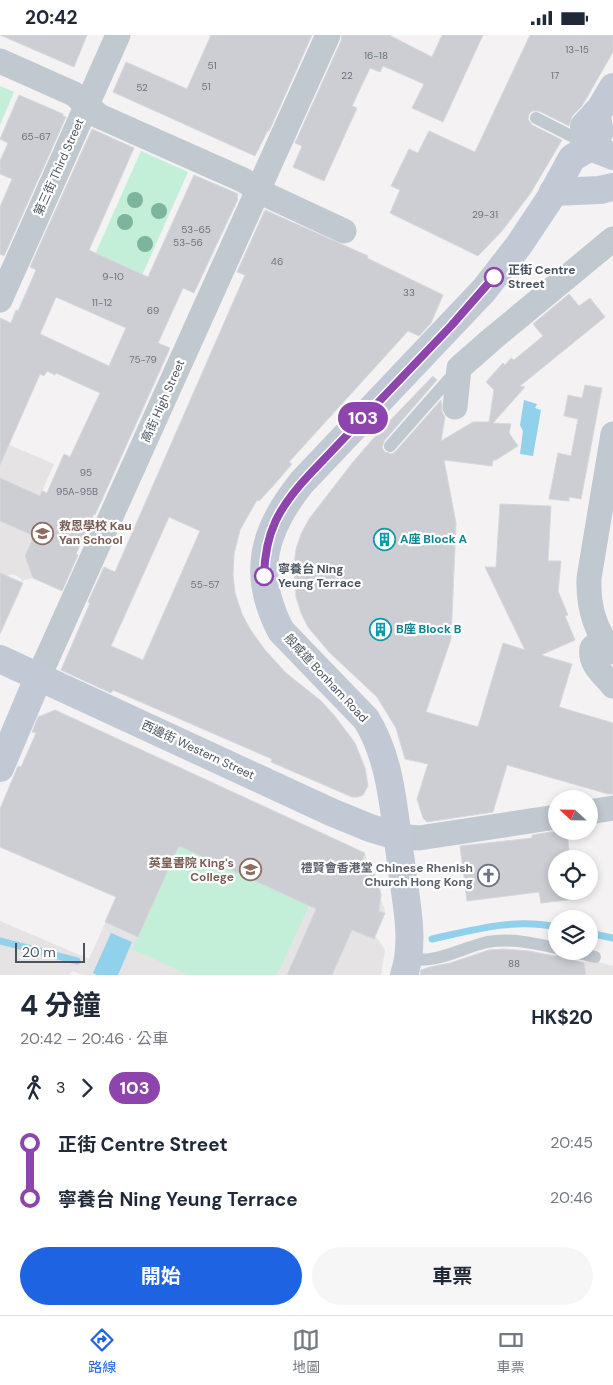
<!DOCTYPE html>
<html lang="zh-TW">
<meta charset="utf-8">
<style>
:root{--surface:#fff;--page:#f6f6f7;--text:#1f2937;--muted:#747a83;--line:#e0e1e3;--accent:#1e64e2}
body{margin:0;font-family:"DM Sans","Noto Sans TC",sans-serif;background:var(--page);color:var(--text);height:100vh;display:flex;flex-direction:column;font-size:19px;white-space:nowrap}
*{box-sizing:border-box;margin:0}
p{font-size:16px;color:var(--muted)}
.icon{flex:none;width:28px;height:28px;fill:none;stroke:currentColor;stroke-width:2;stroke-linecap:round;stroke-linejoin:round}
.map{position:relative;height:940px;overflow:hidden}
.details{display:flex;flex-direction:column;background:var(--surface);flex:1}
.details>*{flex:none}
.badge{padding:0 10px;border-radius:16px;font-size:18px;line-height:32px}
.needle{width:32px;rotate:292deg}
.fabs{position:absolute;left:548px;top:755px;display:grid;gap:10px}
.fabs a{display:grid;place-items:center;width:50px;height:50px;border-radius:50%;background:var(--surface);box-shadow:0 2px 8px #0003;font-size:25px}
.scale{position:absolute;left:15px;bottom:12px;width:70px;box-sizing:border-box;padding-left:5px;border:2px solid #4a545f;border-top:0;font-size:14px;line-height:18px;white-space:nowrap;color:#4a545f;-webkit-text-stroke:4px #fff;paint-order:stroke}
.map>.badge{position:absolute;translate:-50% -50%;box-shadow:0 0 0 2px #fff}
.legs{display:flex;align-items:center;gap:8px;height:55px;padding:0 20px;font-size:16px}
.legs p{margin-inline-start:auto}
.headline{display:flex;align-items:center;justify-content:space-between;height:85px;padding:0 20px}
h1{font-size:28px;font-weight:700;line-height:38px}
.action{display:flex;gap:10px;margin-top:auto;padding:10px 20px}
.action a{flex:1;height:58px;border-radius:30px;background:var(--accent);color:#fff;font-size:20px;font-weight:700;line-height:58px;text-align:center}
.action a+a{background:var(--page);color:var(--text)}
ul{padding:0 20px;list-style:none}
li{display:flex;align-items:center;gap:18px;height:55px;font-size:19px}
li i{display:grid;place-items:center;width:8px;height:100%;margin:0 6px;background:currentColor}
li i::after{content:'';width:12px;height:12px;margin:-6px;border:4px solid;border-radius:50%;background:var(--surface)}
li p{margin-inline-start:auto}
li:first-child i{background:linear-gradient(#0000 50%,currentColor 0)}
li:last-child i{background:linear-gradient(currentColor 50%,#0000 0)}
.status{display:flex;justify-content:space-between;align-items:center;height:35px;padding:0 25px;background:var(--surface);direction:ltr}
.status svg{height:14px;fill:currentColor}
.tab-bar{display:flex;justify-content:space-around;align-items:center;height:70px;border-top:1px solid var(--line);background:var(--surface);font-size:14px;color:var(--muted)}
.tab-bar a{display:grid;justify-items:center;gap:2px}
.tab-bar .selected{color:var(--accent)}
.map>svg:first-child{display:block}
</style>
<div class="status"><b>20:42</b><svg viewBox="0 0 49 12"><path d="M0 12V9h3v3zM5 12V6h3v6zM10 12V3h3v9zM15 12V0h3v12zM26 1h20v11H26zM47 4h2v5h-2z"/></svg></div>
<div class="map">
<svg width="613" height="940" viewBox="0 0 613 940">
<rect width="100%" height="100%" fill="#f4f2f2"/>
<g fill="#e5e3e4">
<polygon points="7,409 54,429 42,456 94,479 60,555 33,543 21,546 21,543 12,539 7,541 0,538 0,424"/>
<polygon points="175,731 365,818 367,824 366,829 374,837 379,848 381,866 384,872 385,878 375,900 385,915 381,940 82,940 72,936 70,940 0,940 0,886 89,924"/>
<polygon points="587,924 613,931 613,940 577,940"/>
</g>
<g fill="#c3efd8">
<polygon points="0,51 14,57 0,90"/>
<polygon points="141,116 188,137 120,290 73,269"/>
<polygon points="179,811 309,871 277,940 189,940 132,914"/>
</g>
<g fill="#91d1eb">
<polygon points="524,365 537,369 535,373 541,375 533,421 520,419 523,396 520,390"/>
<polygon points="111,898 132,907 118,940 97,940 93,938"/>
</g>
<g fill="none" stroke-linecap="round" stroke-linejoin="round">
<g stroke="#91d1eb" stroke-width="7">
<polyline points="589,898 613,903"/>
<path d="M 432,904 C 474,895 513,883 556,892"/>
<polyline points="0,906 77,926"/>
</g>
</g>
<g fill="#ccced4" stroke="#d6d8dd" fill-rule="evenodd">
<polygon points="0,0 87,0 74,32"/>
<polygon points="211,0 312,0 269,96 268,95 255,121 113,57 126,27 187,54"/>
<polygon points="342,0 389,0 432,22 442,0 483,0 443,87 412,73 424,49 383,31 380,37 370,33 352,71 357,73 324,146 293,132 302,111 295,108 341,6"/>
<polygon points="530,0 613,0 613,17 582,71 572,81 569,91 539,76 532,76 529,79 528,84 532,90 562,105 530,159 502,196 478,221 390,178 400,155 391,151 409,114 418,118 429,96 475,117"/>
<polygon points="19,60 63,79 63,81 66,82 4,221 0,219 0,172 12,144 0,139 0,126 8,108 0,104"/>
<path d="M 92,94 L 134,113 L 89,215 L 148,242 L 194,140 L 238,159 L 237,163 L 238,164 L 194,258 L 183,253 L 158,308 L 170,313 L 104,460 L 95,480 L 94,479 L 76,519 L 78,520 L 62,556 L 33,543 L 25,521 L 34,501 L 0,486 L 0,443 L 40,461 L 42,456 L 47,458 L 64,419 L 70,422 L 100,358 L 56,338 L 55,340 L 47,336 L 44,341 L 40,339 L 0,430 L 0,283 L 11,288 L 16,275 L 18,276 L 36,235 L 30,232 ZM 56,262 L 126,293 L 109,331 L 40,299 Z"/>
<path d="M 265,175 L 368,221 L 367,223 L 443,260 L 431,288 L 419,301 L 408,296 L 289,427 L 292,429 L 272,452 L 259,466 L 257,465 L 240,495 L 234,519 L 233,540 L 235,558 L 242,579 L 250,594 L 265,615 L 286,638 L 320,665 L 334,680 L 355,708 L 365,733 L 368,751 L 363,760 L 358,762 L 352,762 L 271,727 L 272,724 L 113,655 L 111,658 L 61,635 L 90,568 L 88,567 L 104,532 L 115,537 L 245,240 L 237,237 ZM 169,482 L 200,496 L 143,625 L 111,611 Z"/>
<polygon points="569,259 579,271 590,263 605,282 520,351 525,352 493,388 511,389 509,398 518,411 496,425 493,425 492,431 444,425 456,488 451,604 426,677 478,692 503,608 525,615 485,532 496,532 500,469 551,471 548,526 561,526 558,556 568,580 565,581 575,605 541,620 572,629 559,672 613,688 613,759 608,759 507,730 493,777 427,787 423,783 417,764 428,729 405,724 396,693 377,662 329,617 308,592 301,578 296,562 294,530 296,514 301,499 309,484 353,427 379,397 433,341 437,345 384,406 382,413 385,417 392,419 396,416 441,365 442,377 445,382 441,406 473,387 489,387 494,355 486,347 503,328 505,330 511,323 514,325 543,301 533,289"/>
<polygon points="585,350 602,353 581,464 569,462 569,466 549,464 558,418 571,421 578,384 564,381 568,360 582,363"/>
<polygon points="0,538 23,548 0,599"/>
<polygon points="55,675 365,818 362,826 370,833 377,843 381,860 379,876 385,878 374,904 352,895 332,940 287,940 316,874 179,811 138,902 105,887 116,862 0,812 0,774 18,731 21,732 36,698 32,697 38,682"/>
<polygon points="558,796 567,796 570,824 556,824 556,856 574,856 575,864 541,868 539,857 467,866 460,811 532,803 532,800"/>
<polygon points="504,914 529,916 554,921 564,920 569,924 584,928 586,940 420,940 421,935 430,932 450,928 489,915"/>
</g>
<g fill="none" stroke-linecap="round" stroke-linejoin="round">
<g stroke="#c0c8d0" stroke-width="12">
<polyline points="536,83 577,104"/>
<polyline points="390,411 456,336"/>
<polyline points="571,916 595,922"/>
<path d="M 408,923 C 435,930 461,913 487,907 C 510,903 534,908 556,913"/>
</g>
<g stroke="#c0c8d0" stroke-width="25">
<polyline points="0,26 74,59 99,81 243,145 269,161 344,196"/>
<polyline points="0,265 118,0"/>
<polyline points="455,372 459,333 492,304 613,204"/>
<path d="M 613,399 L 589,543 C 588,571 594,595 613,617"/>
<path d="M 602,603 L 592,613 C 589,629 604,640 613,651"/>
<polyline points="39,641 328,0"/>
<polyline points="589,777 613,773"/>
<polyline points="397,801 419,803 556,782"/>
</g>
<g stroke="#c1c9d5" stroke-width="28">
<polyline points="584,91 600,74 613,52"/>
<polyline points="590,112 613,121"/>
<polyline points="553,157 600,155 613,152"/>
<polyline points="0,624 331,777 370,793 397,801"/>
<polyline points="0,733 39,641"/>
<path d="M 404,940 C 416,905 405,863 401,827 C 394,780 392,725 366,684 L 281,596 C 251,539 263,495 302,447 L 484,255 L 519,210 L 549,165 L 572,123 L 590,112 L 600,96 L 596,78"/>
</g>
</g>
<g fill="#7cb49c">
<circle cx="135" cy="165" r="8"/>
<circle cx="159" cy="176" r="8"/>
<circle cx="125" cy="187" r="8"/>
<circle cx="145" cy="209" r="8"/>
</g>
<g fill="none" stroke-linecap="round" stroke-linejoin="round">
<defs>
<path id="line-1" d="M 264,541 C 265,497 279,472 309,440 L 451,291 L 494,242"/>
</defs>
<use href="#line-1" stroke="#fff" stroke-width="11"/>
<use href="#line-1" stroke="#8e44ad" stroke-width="8"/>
</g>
<defs>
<symbol id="school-ring" viewBox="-11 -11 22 22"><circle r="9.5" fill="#fff" stroke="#8d6e63" stroke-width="1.5"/><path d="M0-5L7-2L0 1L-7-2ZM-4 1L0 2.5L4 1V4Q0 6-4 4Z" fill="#8d6e63"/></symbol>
<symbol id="building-ring" viewBox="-11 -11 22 22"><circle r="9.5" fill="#fff" stroke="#0f9aa8" stroke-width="1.5"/><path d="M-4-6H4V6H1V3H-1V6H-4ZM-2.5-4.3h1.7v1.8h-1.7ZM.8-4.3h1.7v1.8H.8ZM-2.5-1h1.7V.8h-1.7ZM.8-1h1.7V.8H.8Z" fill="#0f9aa8"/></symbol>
<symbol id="church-ring" viewBox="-11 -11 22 22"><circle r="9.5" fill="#fff" stroke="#6b7280" stroke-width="1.5"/><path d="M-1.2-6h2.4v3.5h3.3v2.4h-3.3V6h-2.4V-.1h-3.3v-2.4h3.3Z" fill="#6b7280"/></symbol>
</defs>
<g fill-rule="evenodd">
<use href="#school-ring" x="30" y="486" width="25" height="25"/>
<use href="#building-ring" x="372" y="492" width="25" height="25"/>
<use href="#building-ring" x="368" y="582" width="25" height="25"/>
<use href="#school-ring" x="238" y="822" width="25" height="25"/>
<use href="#church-ring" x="476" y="828" width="25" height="25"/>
</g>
<g fill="#fff" stroke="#8e44ad" stroke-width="2.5">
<circle cx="494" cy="242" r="9"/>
<circle cx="264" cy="541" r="9"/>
</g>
<g text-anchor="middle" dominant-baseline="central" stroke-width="4.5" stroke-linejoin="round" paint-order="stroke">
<g font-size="10" fill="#6a727c">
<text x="577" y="14">13-15</text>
<text x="376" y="20">16-18</text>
<text x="212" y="30">51</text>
<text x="347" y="40">22</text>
<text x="555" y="40">17</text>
<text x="206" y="51">51</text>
<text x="142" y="52">52</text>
<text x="36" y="101">65-67</text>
<text x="485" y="179">29-31</text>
<text x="196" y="194">53-65</text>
<text x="188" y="207">53-56</text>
<text x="277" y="226">46</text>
<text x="113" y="241">9-10</text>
<text x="409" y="257">33</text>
<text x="102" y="267">11-12</text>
<text x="153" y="275">69</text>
<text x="143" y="324">75-79</text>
<text x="86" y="437">95</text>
<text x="77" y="456">95A-95B</text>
<text x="205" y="549">55-57</text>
<text x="514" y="928">88</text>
</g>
<g font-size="12" fill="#4a545f" stroke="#fff">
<text transform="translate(59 132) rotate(-66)">第三街 Third Street</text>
<text transform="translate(163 366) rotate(-66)">高街 High Street</text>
<text transform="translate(326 643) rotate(47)">般咸道 Bonham Road</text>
<text transform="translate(198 715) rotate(25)">西邊街 Western Street</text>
</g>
<g font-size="12" font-weight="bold" fill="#4a545f" stroke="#fff" text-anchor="start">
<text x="508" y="235">正街 Centre<tspan x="508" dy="14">Street</tspan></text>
<text x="278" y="534">寧養台 Ning<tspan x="278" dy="14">Yeung Terrace</tspan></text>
</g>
<g font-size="12" font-weight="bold" fill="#785e54" stroke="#fff" text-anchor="start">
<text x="59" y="491">救恩學校 Kau<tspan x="59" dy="14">Yan School</tspan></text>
<text x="234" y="828" text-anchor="end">英皇書院 King's<tspan x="234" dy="14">College</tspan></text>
</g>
<g font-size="12" font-weight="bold" fill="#0d838f" stroke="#fff" text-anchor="start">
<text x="400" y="504">A座 Block A</text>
<text x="396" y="594">B座 Block B</text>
</g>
<g font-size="12" font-weight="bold" fill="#5b616d" stroke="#fff" text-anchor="end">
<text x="473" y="833">禮賢會香港堂 Chinese Rhenish<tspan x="473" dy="14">Church Hong Kong</tspan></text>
</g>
</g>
</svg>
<div class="fabs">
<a><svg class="needle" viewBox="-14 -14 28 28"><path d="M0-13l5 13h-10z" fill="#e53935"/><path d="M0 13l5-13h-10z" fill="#747a83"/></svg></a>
<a><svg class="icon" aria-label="locate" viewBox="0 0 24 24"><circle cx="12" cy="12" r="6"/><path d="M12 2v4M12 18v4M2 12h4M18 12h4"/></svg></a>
<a><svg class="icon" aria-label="layers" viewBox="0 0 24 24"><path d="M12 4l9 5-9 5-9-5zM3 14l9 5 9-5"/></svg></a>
</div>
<div class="scale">20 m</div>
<b class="badge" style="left:363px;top:383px;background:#8e44ad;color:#fff">103</b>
</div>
<section class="details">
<div class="headline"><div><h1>4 分鐘</h1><p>20:42 – 20:46 · 公車</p></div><b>HK$20</b></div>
<div class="legs"><svg class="icon" aria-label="walk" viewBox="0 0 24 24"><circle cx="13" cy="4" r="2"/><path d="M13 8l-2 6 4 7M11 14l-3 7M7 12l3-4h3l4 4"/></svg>3<svg class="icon" aria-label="forward" viewBox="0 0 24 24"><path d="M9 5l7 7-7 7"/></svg><b class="badge" style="background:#8e44ad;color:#fff">103</b></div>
<ul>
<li><i style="color:#8e44ad"></i><b>正街 Centre Street</b><p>20:45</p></li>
<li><i style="color:#8e44ad"></i><b>寧養台 Ning Yeung Terrace</b><p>20:46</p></li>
</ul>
<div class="action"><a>開始</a><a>車票</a></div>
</section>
<nav class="tab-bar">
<a class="selected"><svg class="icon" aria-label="directions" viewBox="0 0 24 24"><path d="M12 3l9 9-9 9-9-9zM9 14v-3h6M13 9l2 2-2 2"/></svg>路線</a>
<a><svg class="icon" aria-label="map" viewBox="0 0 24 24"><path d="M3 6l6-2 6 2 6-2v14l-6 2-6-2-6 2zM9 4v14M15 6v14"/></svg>地圖</a>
<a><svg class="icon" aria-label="tickets" viewBox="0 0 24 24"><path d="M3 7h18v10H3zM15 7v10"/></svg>車票</a>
</nav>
